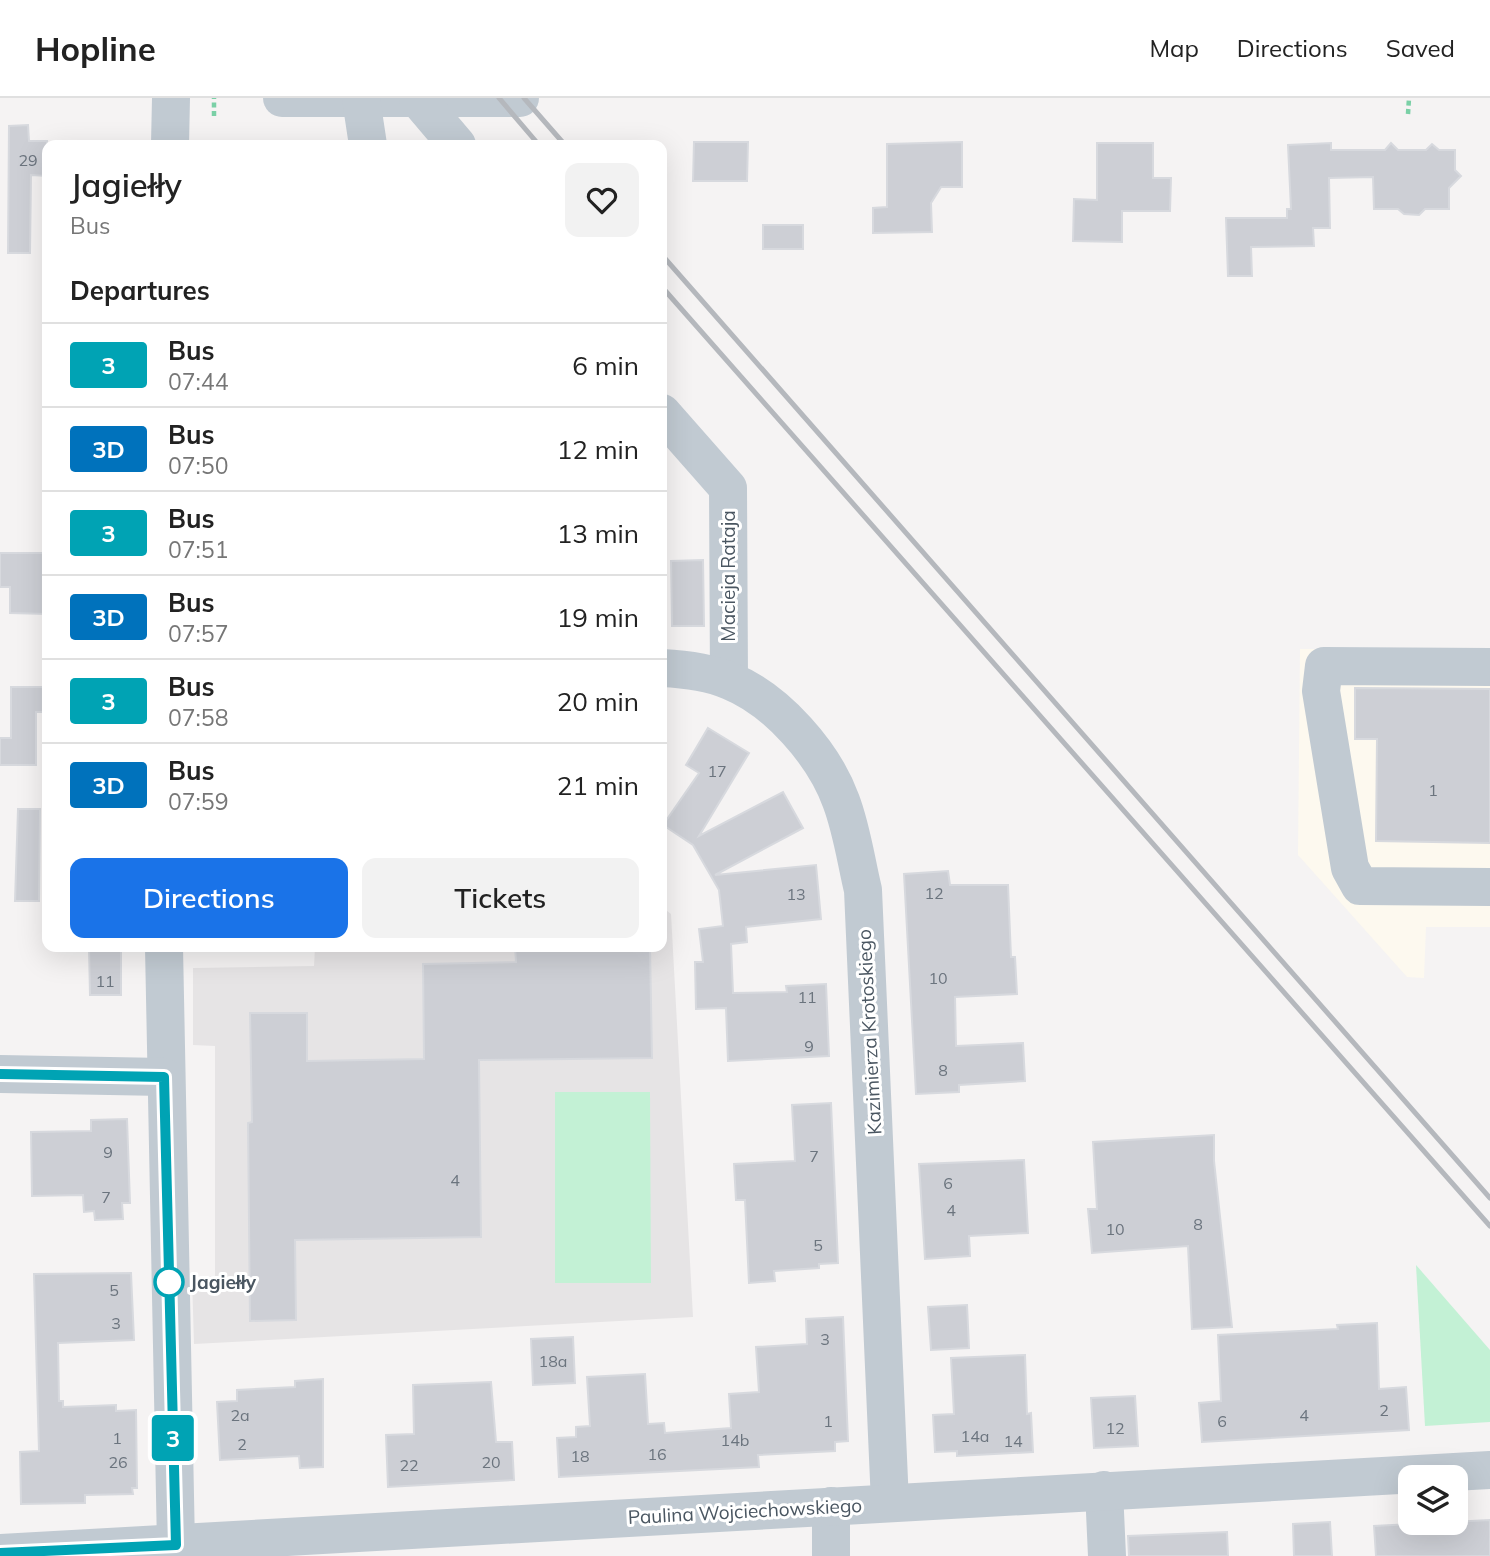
<!DOCTYPE html>
<meta charset="utf-8">
<style>
:root{--surface:#fff;--page:#f2f2f2;--text:#222;--muted:#767676;--line:#e0e0e0;--accent:#1a73e8}
body{margin:0;font-family:Mulish,sans-serif;background:var(--page);color:var(--text);height:100vh;display:flex;flex-direction:column;font-size:26px;white-space:nowrap}
*{box-sizing:border-box;margin:0}
p{font-size:23px;color:var(--muted)}
.icon{flex:none;width:38px;height:38px;fill:none;stroke:currentColor;stroke-width:2;stroke-linecap:round;stroke-linejoin:round}
.map{position:relative;flex:1;overflow:hidden}
.side{position:absolute;left:42px;top:42px;width:625px;height:812px;display:flex;flex-direction:column;background:var(--surface);border-radius:14px;box-shadow:0 7px 28px #0002}
.side>*{flex:none}
.badge{padding:0 14px;border-radius:5px;font-size:24px;line-height:46px}
.tools{position:absolute;left:1398px;top:1367px;display:grid;gap:14px}
.tools a{display:grid;place-items:center;width:70px;height:70px;border-radius:14px;background:var(--surface);box-shadow:0 7px 28px #0002;font-size:35px}
.map>.badge{position:absolute;translate:-50% -50%;box-shadow:0 0 0 4px #fff}
h2{padding:0 28px;font-size:26px;line-height:63px}
.round{display:grid;place-items:center;flex:none;width:74px;height:74px;border-radius:14px;background:var(--page)}
.summary{display:flex;align-items:center;justify-content:space-between;height:119px;padding:0 28px}
h1{font-size:33px;font-weight:600;line-height:52px}
.button{display:flex;gap:14px;margin-top:auto;padding:14px 28px}
.button a{flex:1;height:80px;border-radius:14px;background:var(--accent);color:#fff;font-size:28px;font-weight:600;line-height:80px;text-align:center}
.button a+a{background:var(--page);color:var(--text)}
ul{padding:0;list-style:none}
li{display:flex;align-items:center;gap:21px;height:84px;padding:0 28px;border-top:2px solid var(--line)}
li div{flex:1}
li b{display:block;font-size:26px}
li em{font-style:normal}
li .badge{min-width:77px;font-weight:700;text-align:center}
header{display:flex;align-items:center;gap:42px;box-sizing:border-box;height:98px;padding:0 35px;background:var(--surface);border-bottom:2px solid var(--line)}
header strong{font-size:33px}
nav{display:flex;gap:38px;margin-inline-start:auto;font-size:24px}
.map>svg:first-child{display:block}
</style>
<header>
<strong>Hopline</strong>
<nav><a>Map</a><a>Directions</a><a>Saved</a></nav>
</header>
<div class="map">
<svg width="1490" height="1458" viewBox="0 0 1490 1458">
<rect width="100%" height="100%" fill="#f5f3f3"/>
<polygon fill="#fdf9ef" points="1300,551 1490,552 1490,829 1426,829 1424,880 1407,879 1298,757"/>
<polygon fill="#e6e4e5" points="662,809 671,816 693,1219 194,1246 192,1180 215,1178 215,948 193,947 193,870 314,868 315,849 662,849"/>
<g fill="#c3f1d5">
<polygon points="555,994 650,994 651,1185 555,1185"/>
<polygon points="1416,1167 1490,1252 1490,1324 1425,1328"/>
</g>
<g fill="#cdcfd5" stroke="#d7d9de" stroke-width="2">
<polygon points="28,27 29,43 47,43 47,78 31,77 30,155 8,155 9,28"/>
<polygon points="694,44 748,44 747,83 693,83"/>
<polygon points="962,44 962,89 941,89 931,105 932,134 873,135 873,110 887,109 887,46"/>
<polygon points="1097,45 1153,45 1153,80 1171,80 1170,113 1122,113 1122,144 1073,143 1074,101 1097,102"/>
<polygon points="1331,45 1331,52 1385,52 1391,45 1398,52 1426,52 1432,46 1439,52 1455,52 1455,72 1461,78 1449,90 1449,111 1425,111 1419,117 1404,116 1398,111 1374,111 1373,79 1329,80 1330,130 1313,130 1314,148 1251,149 1252,178 1228,178 1226,120 1287,120 1287,111 1291,111 1288,47"/>
<rect x="763" y="127" width="40" height="24"/>
<polygon points="0,455 47,455 47,516 10,515 10,489 0,489"/>
<polygon points="703,462 704,528 672,528 671,463"/>
<polygon points="11,589 43,589 43,614 36,614 36,667 0,667 0,640 11,640"/>
<polygon points="1355,590 1490,591 1490,745 1376,743 1377,641 1355,641"/>
<polygon points="708,630 749,655 699,738 783,694 803,730 715,777 816,767 821,821 746,829 747,844 731,846 733,895 787,894 786,888 826,886 829,958 728,963 726,910 696,911 695,864 703,864 699,831 723,828 719,792 693,747 663,727 699,675 686,667"/>
<polygon points="18,711 40,711 39,803 15,803"/>
<polygon points="948,773 950,787 1008,787 1011,859 1015,859 1017,896 955,899 956,948 1023,945 1025,983 959,987 959,994 916,996 904,776"/>
<polygon points="89,849 121,849 121,897 90,897"/>
<polygon points="515,849 650,849 652,960 479,962 481,1139 295,1142 296,1222 250,1223 248,1025 252,1024 250,915 307,915 307,963 424,961 423,866 516,864"/>
<polygon points="831,1005 838,1165 819,1166 819,1170 774,1173 775,1183 749,1185 745,1102 736,1102 734,1066 795,1063 792,1007"/>
<polygon points="127,1021 130,1105 122,1105 123,1121 95,1122 94,1113 84,1114 83,1097 32,1098 31,1034 91,1033 91,1022"/>
<polygon points="1214,1037 1214,1063 1232,1229 1192,1231 1188,1148 1092,1155 1088,1111 1097,1111 1093,1044"/>
<polygon points="1024,1062 1028,1135 969,1138 970,1158 925,1161 919,1066"/>
<polygon points="131,1175 134,1242 58,1245 59,1303 63,1303 63,1309 116,1307 116,1313 136,1312 137,1390 132,1390 133,1396 85,1397 85,1405 21,1406 20,1354 39,1353 34,1176"/>
<polygon points="967,1207 969,1250 931,1252 928,1209"/>
<polygon points="843,1219 848,1343 835,1344 835,1353 758,1357 759,1369 559,1379 557,1340 576,1339 576,1329 590,1328 587,1279 645,1276 648,1326 664,1325 665,1335 731,1330 729,1296 759,1294 756,1249 807,1246 806,1221"/>
<polygon points="1377,1225 1379,1291 1406,1289 1409,1332 1202,1344 1199,1305 1221,1303 1218,1237 1338,1231 1337,1227"/>
<polygon points="573,1239 575,1285 533,1287 531,1241"/>
<polygon points="1025,1257 1027,1316 1031,1315 1033,1354 957,1358 957,1353 935,1354 933,1317 954,1316 951,1260"/>
<polygon points="323,1281 323,1369 300,1370 299,1358 220,1362 217,1304 237,1303 237,1292 295,1289 295,1283"/>
<polygon points="491,1284 496,1344 512,1344 514,1382 388,1389 386,1337 414,1336 413,1287"/>
<polygon points="1135,1298 1138,1348 1094,1350 1091,1300"/>
<polygon points="1490,1422 1490,1458 1376,1458 1374,1428"/>
<polygon points="1330,1424 1332,1458 1294,1458 1293,1426"/>
<polygon points="1227,1434 1228,1458 1129,1458 1128,1438"/>
</g>
<g fill="none" stroke-linecap="round" stroke-linejoin="round">
<g stroke="#7ad0a6" stroke-width="4.5" stroke-dasharray="5 3.5" stroke-linecap="butt">
<polyline points="1408,16 1409,0"/>
<polyline points="214,18 214,0"/>
</g>
<g stroke="#c1cad2" stroke-width="38">
<polyline points="282,0 520,0"/>
<polyline points="361,1 368,47"/>
<polyline points="418,1 457,47"/>
<polyline points="170,47 171,0"/>
<polyline points="662,315 728,390 729,582"/>
<polyline points="1490,569 1324,568 1321,593 1350,770 1360,788 1490,789"/>
<path d="M 662,570 C 684,571 709,574 730,583 C 777,602 824,656 841,703 C 852,732 856,763 863,792 L 890,1405"/>
<polyline points="164,849 176,1447"/>
<polyline points="0,976 164,979"/>
<polyline points="1104,1392 1107,1458"/>
<polyline points="831,1408 831,1458"/>
<polyline points="0,1455 1490,1372"/>
</g>
<g stroke="#b5b8bd" stroke-width="5">
<polyline points="499,0 539,47"/>
<polyline points="524,0 565,47"/>
<polyline points="662,157 1490,1100"/>
<polyline points="662,189 1490,1128"/>
</g>
</g>
<g fill="none" stroke-linecap="round" stroke-linejoin="round">
<defs>
<polyline id="line" points="0,976 164,979 176,1447 0,1455"/>
</defs>
<use href="#line" stroke="#fff" stroke-width="16"/>
<use href="#line" stroke="#00a3b4" stroke-width="10"/>
</g>
<circle fill="#fff" stroke="#00a3b4" stroke-width="3.5" cx="169" cy="1184" r="14"/>
<g text-anchor="middle" dominant-baseline="central" stroke-width="6" stroke-linejoin="round" paint-order="stroke">
<g font-size="16" fill="#6b747e">
<text x="28" y="62">29</text>
<text x="717" y="673">17</text>
<text x="1433" y="692">1</text>
<text x="934" y="795">12</text>
<text x="796" y="796">13</text>
<text x="938" y="880">10</text>
<text x="105" y="883">11</text>
<text x="807" y="899">11</text>
<text x="809" y="948">9</text>
<text x="943" y="972">8</text>
<text x="108" y="1054">9</text>
<text x="814" y="1058">7</text>
<text x="455" y="1082">4</text>
<text x="948" y="1085">6</text>
<text x="106" y="1099">7</text>
<text x="951" y="1112">4</text>
<text x="1198" y="1126">8</text>
<text x="1115" y="1131">10</text>
<text x="818" y="1147">5</text>
<text x="114" y="1192">5</text>
<text x="116" y="1225">3</text>
<text x="825" y="1241">3</text>
<text x="553" y="1263">18a</text>
<text x="1384" y="1312">2</text>
<text x="240" y="1317">2a</text>
<text x="1304" y="1317">4</text>
<text x="828" y="1323">1</text>
<text x="1222" y="1323">6</text>
<text x="1115" y="1330">12</text>
<text x="975" y="1338">14a</text>
<text x="117" y="1340">1</text>
<text x="735" y="1342">14b</text>
<text x="1013" y="1343">14</text>
<text x="242" y="1346">2</text>
<text x="657" y="1356">16</text>
<text x="580" y="1358">18</text>
<text x="118" y="1364">26</text>
<text x="491" y="1364">20</text>
<text x="409" y="1367">22</text>
</g>
<g font-size="19" fill="#4a5661" stroke="#fff">
<text transform="translate(728 478) rotate(-90)">Macieja Rataja</text>
<text transform="translate(869 934) rotate(-93)">Kazimierza Krotoskiego</text>
<text transform="translate(745 1413) rotate(-3)">Paulina Wojciechowskiego</text>
</g>
<g font-size="19" font-weight="bold" fill="#4a5661" stroke="#fff" text-anchor="start">
<text x="190" y="1184">Jagiełły</text>
</g>
</g>
</svg>
<div class="tools">
<a><svg class="icon" aria-label="layers" viewBox="0 0 24 24"><path d="M12 4l9 5-9 5-9-5zM3 14l9 5 9-5"/></svg></a>
</div>
<b class="badge" style="left:173px;top:1340px;background:#00a3b4;color:#fff">3</b>
<section class="side">
<div class="summary"><div><h1>Jagiełły</h1><p>Bus</p></div><a class="round"><svg class="icon" aria-label="heart" viewBox="0 0 24 24"><path d="M12 20l-8-8c-3-5 5-10 8-4 3-6 11-1 8 4z"/></svg></a></div>
<h2>Departures</h2>
<ul>
<li><span class="badge" style="background:#00a3b4;color:#fff">3</span><div><b>Bus</b><p>07:44</p></div><em>6 min</em></li>
<li><span class="badge" style="background:#0072bc;color:#fff">3D</span><div><b>Bus</b><p>07:50</p></div><em>12 min</em></li>
<li><span class="badge" style="background:#00a3b4;color:#fff">3</span><div><b>Bus</b><p>07:51</p></div><em>13 min</em></li>
<li><span class="badge" style="background:#0072bc;color:#fff">3D</span><div><b>Bus</b><p>07:57</p></div><em>19 min</em></li>
<li><span class="badge" style="background:#00a3b4;color:#fff">3</span><div><b>Bus</b><p>07:58</p></div><em>20 min</em></li>
<li><span class="badge" style="background:#0072bc;color:#fff">3D</span><div><b>Bus</b><p>07:59</p></div><em>21 min</em></li>
</ul>
<div class="button"><a>Directions</a><a>Tickets</a></div>
</section>
</div>
